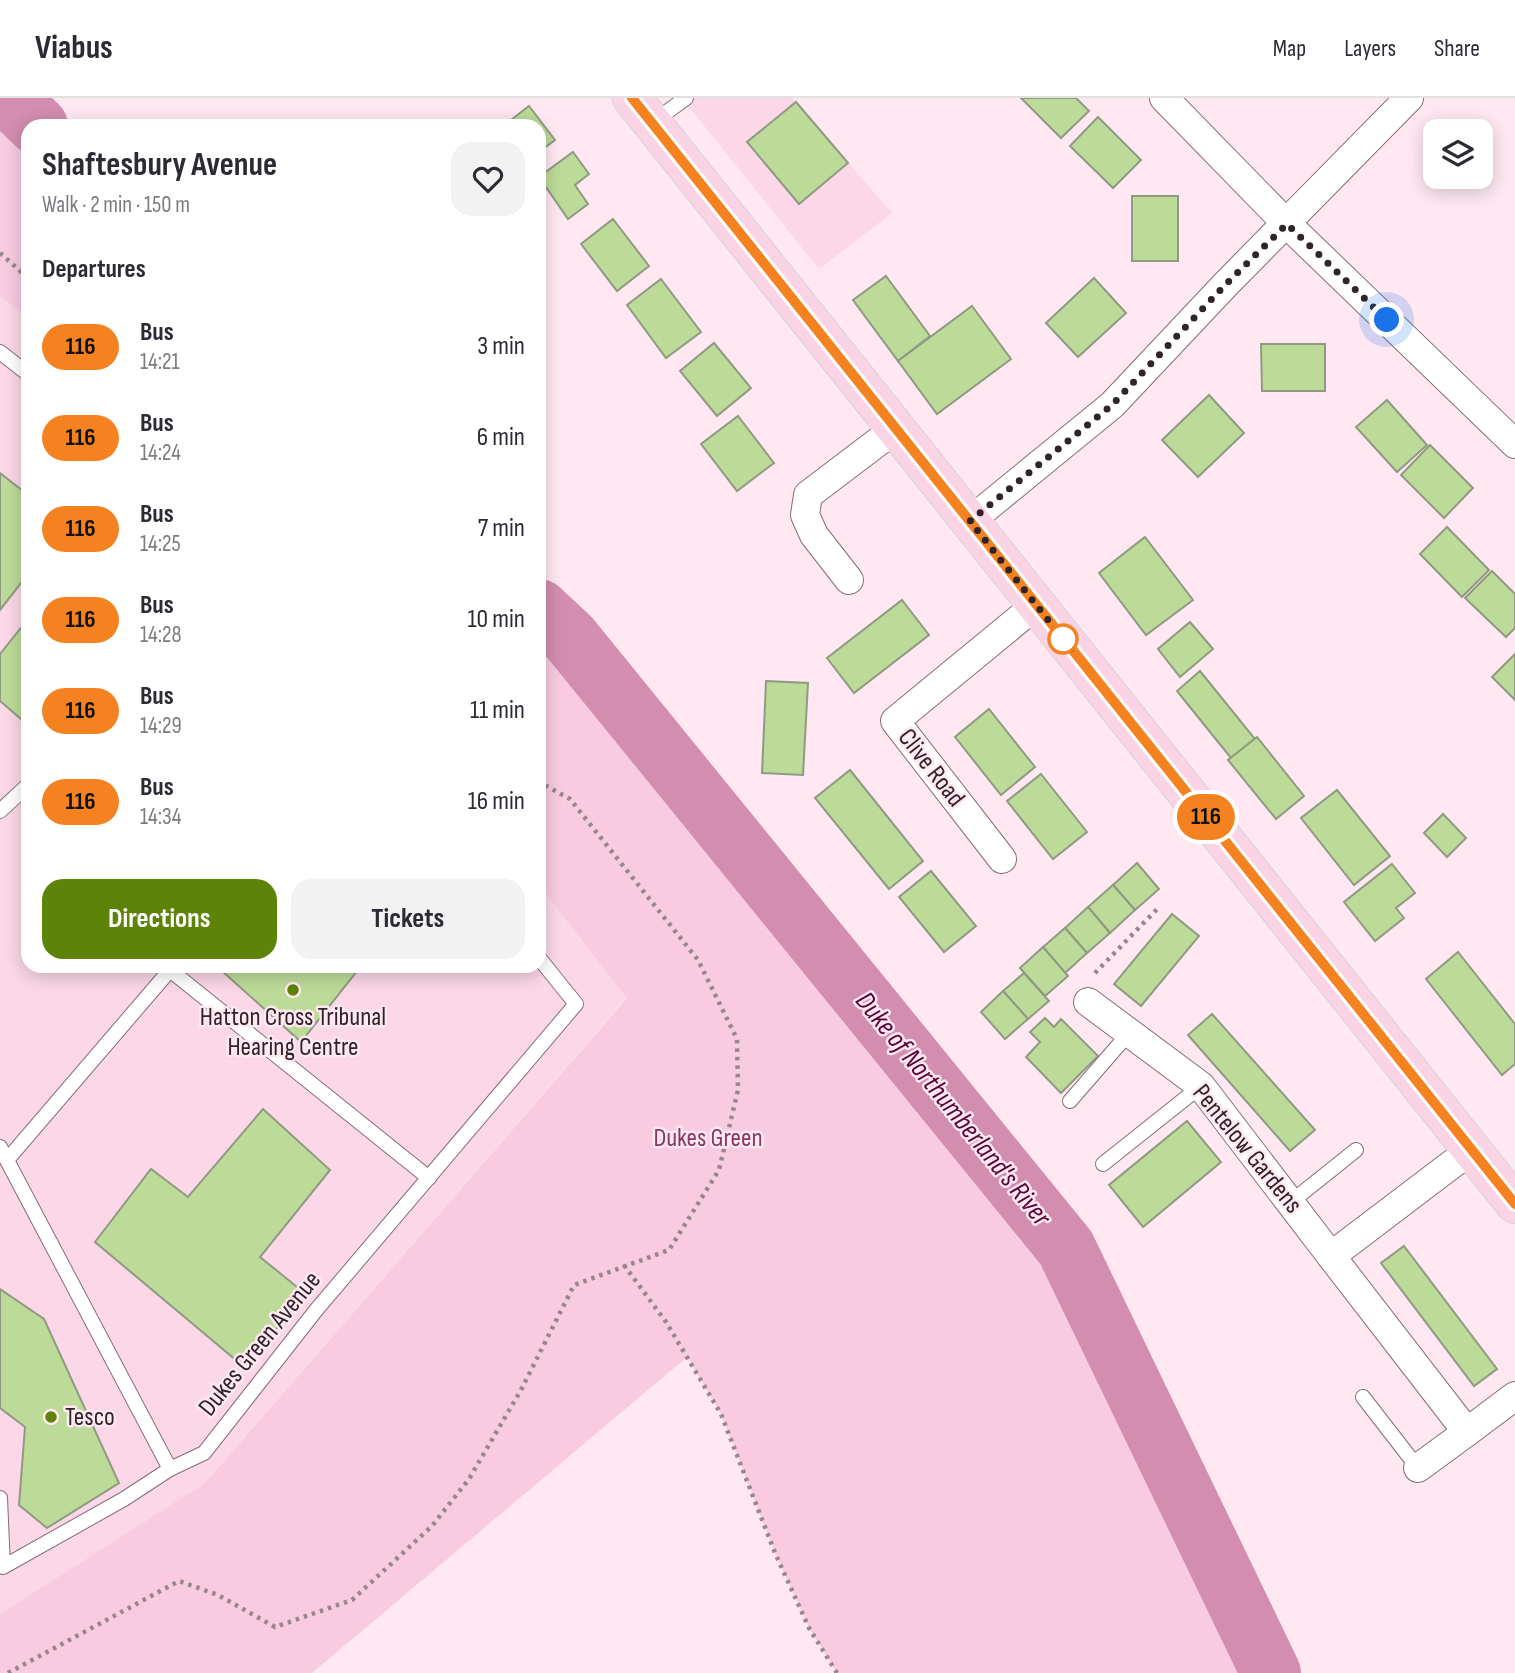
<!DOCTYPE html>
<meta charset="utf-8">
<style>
:root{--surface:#fff;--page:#f2f2f3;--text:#2b2b33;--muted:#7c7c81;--line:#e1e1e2;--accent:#5d8408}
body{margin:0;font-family:"Sofia Sans Condensed",sans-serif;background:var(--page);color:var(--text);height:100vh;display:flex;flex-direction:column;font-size:26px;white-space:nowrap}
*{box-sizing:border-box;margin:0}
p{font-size:23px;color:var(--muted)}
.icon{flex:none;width:38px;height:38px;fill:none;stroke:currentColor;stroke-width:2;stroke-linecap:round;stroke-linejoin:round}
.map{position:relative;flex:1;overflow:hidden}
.details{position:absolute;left:21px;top:21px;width:525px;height:854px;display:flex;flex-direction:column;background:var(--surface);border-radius:21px;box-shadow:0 4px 18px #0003}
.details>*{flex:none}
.badge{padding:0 14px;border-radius:23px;font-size:24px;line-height:46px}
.buttons{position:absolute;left:1423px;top:21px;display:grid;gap:14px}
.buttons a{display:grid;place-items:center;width:70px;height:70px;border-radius:14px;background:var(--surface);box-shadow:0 4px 18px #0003;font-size:35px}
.you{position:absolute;width:35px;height:35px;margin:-18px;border:5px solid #fff;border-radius:50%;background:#1a73e8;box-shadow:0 0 0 10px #1a73e833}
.map>.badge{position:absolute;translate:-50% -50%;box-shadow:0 0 0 4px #fff}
h2{padding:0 21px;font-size:26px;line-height:63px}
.round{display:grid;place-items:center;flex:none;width:74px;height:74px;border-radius:21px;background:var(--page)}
.overview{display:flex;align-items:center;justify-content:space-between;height:119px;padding:0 21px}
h1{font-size:33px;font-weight:700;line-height:52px}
.button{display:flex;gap:14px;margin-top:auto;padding:14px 21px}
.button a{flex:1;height:80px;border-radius:21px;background:var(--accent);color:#fff;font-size:28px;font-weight:700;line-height:80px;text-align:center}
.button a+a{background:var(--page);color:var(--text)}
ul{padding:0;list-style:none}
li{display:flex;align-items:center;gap:21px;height:91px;padding:0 21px}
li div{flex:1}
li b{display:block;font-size:26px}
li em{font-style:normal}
li .badge{min-width:77px;font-weight:700;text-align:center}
header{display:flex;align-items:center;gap:42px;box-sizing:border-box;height:98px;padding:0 35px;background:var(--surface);border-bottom:2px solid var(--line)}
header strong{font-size:33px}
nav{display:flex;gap:38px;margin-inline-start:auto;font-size:24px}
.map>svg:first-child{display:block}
</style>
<header>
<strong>Viabus</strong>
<nav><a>Map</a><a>Layers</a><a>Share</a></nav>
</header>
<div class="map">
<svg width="1515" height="1575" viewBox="0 0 1515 1575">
<rect width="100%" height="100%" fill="#ffe8f2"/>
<g fill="#fbd7e7">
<polygon points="682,0 792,0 892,115 819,171"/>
<polygon points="0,198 28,220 28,868 539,868 539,787 627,899 205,1385 0,1516"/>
</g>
<g fill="#f8cbe0">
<polygon points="0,19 28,45 28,220 0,198"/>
<polygon points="539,549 648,667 1055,1166 1254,1575 837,1575 809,1530 775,1455 721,1316 687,1259 312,1575 0,1575 0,1516 205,1385 627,900 539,787"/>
</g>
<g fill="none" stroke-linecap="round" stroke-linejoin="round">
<g stroke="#d28daf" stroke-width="60">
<polyline points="9,0 38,28"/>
<polyline points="539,511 570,540 1066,1150 1271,1575"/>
</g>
</g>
<g fill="#bddb98" stroke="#909a83" stroke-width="2">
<polygon points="1021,0 1076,0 1089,13 1061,40"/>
<polygon points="796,4 848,65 799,106 747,44"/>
<polygon points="529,8 555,42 539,54 539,28 503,28"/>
<polygon points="1098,19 1141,62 1113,90 1070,48"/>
<polygon points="573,54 589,76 575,87 588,106 568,121 539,79"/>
<rect x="1132" y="98" width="46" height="65"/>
<polygon points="613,121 649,168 617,193 581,146"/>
<polygon points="886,178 930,238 898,263 853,202"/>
<polygon points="1094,180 1126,215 1078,259 1046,225"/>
<polygon points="661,181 701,234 666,260 627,207"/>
<polygon points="972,208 1011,261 937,316 898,263"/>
<polygon points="714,245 751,290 717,318 680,273"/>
<polygon points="1261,246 1325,246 1325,293 1262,293"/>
<polygon points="1209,297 1244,335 1198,379 1162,342"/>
<polygon points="1387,302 1427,347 1397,374 1356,329"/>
<polygon points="738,318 774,365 737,393 701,346"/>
<polygon points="1430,347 1473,390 1444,420 1401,377"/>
<polygon points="0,375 28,397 28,476 0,512"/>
<polygon points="1447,429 1489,472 1462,499 1420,456"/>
<polygon points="1145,439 1193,502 1146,537 1099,475"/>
<polygon points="1492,473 1515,496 1515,530 1506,539 1465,500"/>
<polygon points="902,502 929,537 854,595 827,560"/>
<polygon points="28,521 28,627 0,603 0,556"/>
<polygon points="1190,524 1213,551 1180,579 1158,551"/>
<polygon points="1515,556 1515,602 1492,579"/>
<polygon points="1200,573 1255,641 1231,660 1177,593"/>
<polygon points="766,583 808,585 803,677 762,675"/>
<polygon points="989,611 1035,669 1001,697 955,639"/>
<polygon points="1257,639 1304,698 1276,721 1228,662"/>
<polygon points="850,672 923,763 889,791 815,700"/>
<polygon points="1041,676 1087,734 1053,761 1007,703"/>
<polygon points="1337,692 1390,758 1354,787 1301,720"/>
<polygon points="1443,716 1466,740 1447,759 1424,735"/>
<polygon points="1137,765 1159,791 1135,812 1113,787"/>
<polygon points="1392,766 1415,795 1396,810 1404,820 1375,843 1344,804"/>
<polygon points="931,773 976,828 944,854 899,799"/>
<polygon points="1113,787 1135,812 1110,835 1088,809"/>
<polygon points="1088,809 1110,835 1087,855 1065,830"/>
<polygon points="1172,816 1199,838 1141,908 1114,886"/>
<polygon points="1065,830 1087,855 1065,875 1043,849"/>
<polygon points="1043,849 1068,878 1045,898 1020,870"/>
<polygon points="1458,854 1515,926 1515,966 1502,977 1426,881"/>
<polygon points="224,868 361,868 301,944 221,872"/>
<polygon points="1024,875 1049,903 1028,921 1003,893"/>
<polygon points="1003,893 1028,921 1005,941 981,914"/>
<polygon points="1212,916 1315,1032 1290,1053 1188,937"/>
<polygon points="1045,920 1054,929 1061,921 1098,958 1061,995 1026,959 1040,944 1030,934"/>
<polygon points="263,1011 330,1072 260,1159 307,1197 243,1268 95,1144 151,1071 188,1099"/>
<polygon points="1187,1023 1221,1064 1143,1129 1109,1087"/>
<polygon points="1404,1148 1497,1271 1474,1288 1381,1165"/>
<polygon points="0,1191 44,1221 119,1385 47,1430 19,1407 25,1329 0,1310"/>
</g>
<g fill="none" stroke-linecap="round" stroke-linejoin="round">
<defs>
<g id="service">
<polyline points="653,24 686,0"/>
<polyline points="0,254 28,276"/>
<polyline points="0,713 28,687"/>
<polyline points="165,868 429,1080"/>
<polyline points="1070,1003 1129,935"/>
<polyline points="0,1049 170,1371 204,1355 317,1211 576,906 539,860"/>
<polyline points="7,1062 170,872"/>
<polyline points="1103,1066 1201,988"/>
<polyline points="1291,1104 1356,1052"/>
<polyline points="1363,1299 1418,1370"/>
<polyline points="0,1400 3,1469 124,1401 170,1371"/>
</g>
<g id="minor">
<polyline points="1164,0 1287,126 1515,346"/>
<polyline points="970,423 1112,307 1226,186 1409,0"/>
<polyline points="849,482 814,437 805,417 808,397 895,331"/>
<polyline points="1002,761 895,623 1036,507"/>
<polyline points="1088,904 1201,988 1331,1158"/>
<polyline points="1467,1334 1515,1298"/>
<polyline points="1418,1370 1467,1334 1331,1158 1472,1051"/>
</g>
<polyline id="primary" points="632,0 1515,1106"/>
</defs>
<use href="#service" stroke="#856d78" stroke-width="16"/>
<use href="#minor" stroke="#856d78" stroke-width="30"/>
<use href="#primary" stroke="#d5d3d4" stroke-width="40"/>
<g stroke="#98878e" stroke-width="4.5" stroke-dasharray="3.5 5" stroke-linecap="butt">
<polyline points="0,155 28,180"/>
<polyline points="1095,875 1160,808"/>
<polyline points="624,1167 666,1224 721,1316 775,1455 809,1530 837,1575"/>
<polyline points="8,1575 179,1483 218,1497 275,1529 352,1502 432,1428 469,1381 521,1292 574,1187 669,1152 719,1072 738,992 737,941 698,862 570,701 539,684"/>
</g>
<use href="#service" stroke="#fff" stroke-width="14"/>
<use href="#minor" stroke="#fff" stroke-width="28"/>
<use href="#primary" stroke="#fad3e5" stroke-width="38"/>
</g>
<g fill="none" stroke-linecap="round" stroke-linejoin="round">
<defs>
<polyline id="line" points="632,0 1515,1106"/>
</defs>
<use href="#line" stroke="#fff" stroke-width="16"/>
<use href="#line" stroke="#f58220" stroke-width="10"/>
<polyline stroke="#2f2429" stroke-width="7" stroke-dasharray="0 12.6" points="1063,541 1071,551 970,423 1112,307 1226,186 1287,126 1387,222"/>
</g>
<circle fill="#fff" stroke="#f58220" stroke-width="3.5" cx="1063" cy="541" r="14"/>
<g fill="#5d8408" stroke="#ffe8f2" stroke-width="2.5">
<circle cx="293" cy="892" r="7"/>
<circle cx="51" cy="1319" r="7"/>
</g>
<g text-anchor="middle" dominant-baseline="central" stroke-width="5" stroke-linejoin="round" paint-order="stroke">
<g font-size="26" fill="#2f2429" stroke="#ffe8f2">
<text transform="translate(931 670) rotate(52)">Clive Road</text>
<text transform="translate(1247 1051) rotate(51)">Pentelow Gardens</text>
<text transform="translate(260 1246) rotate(-51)">Dukes Green Avenue</text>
</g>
<g font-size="26" fill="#2f2429" stroke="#ffe8f2">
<text x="293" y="919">Hatton Cross Tribunal<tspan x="293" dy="30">Hearing Centre</tspan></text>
<text x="65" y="1319" text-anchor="start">Tesco</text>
</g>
<g font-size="26" fill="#883663" stroke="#ffe8f2">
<text x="708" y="1040">Dukes Green</text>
</g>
<g font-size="28" font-style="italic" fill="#570338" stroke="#ffe8f2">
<text transform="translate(953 1011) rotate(51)">Duke of Northumberland's River</text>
</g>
</g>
</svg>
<div class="buttons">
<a><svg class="icon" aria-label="layers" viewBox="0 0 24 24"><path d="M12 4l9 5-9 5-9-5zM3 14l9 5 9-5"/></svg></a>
</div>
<div class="you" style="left:1387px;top:222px"></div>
<b class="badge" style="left:1206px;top:719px;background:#f58220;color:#111">116</b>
<section class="details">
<div class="overview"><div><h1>Shaftesbury Avenue</h1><p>Walk · 2 min · 150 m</p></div><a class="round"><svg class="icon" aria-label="heart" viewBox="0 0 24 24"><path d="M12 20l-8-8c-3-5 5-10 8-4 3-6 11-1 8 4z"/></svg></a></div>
<h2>Departures</h2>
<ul>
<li><span class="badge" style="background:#f58220;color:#111">116</span><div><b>Bus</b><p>14:21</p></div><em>3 min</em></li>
<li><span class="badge" style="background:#f58220;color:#111">116</span><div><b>Bus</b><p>14:24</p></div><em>6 min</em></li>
<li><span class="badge" style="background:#f58220;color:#111">116</span><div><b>Bus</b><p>14:25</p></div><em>7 min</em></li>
<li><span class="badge" style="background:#f58220;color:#111">116</span><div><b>Bus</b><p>14:28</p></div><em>10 min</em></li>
<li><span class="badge" style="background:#f58220;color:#111">116</span><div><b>Bus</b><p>14:29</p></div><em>11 min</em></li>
<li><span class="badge" style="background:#f58220;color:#111">116</span><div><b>Bus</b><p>14:34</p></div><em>16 min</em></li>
</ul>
<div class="button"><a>Directions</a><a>Tickets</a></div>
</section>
</div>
